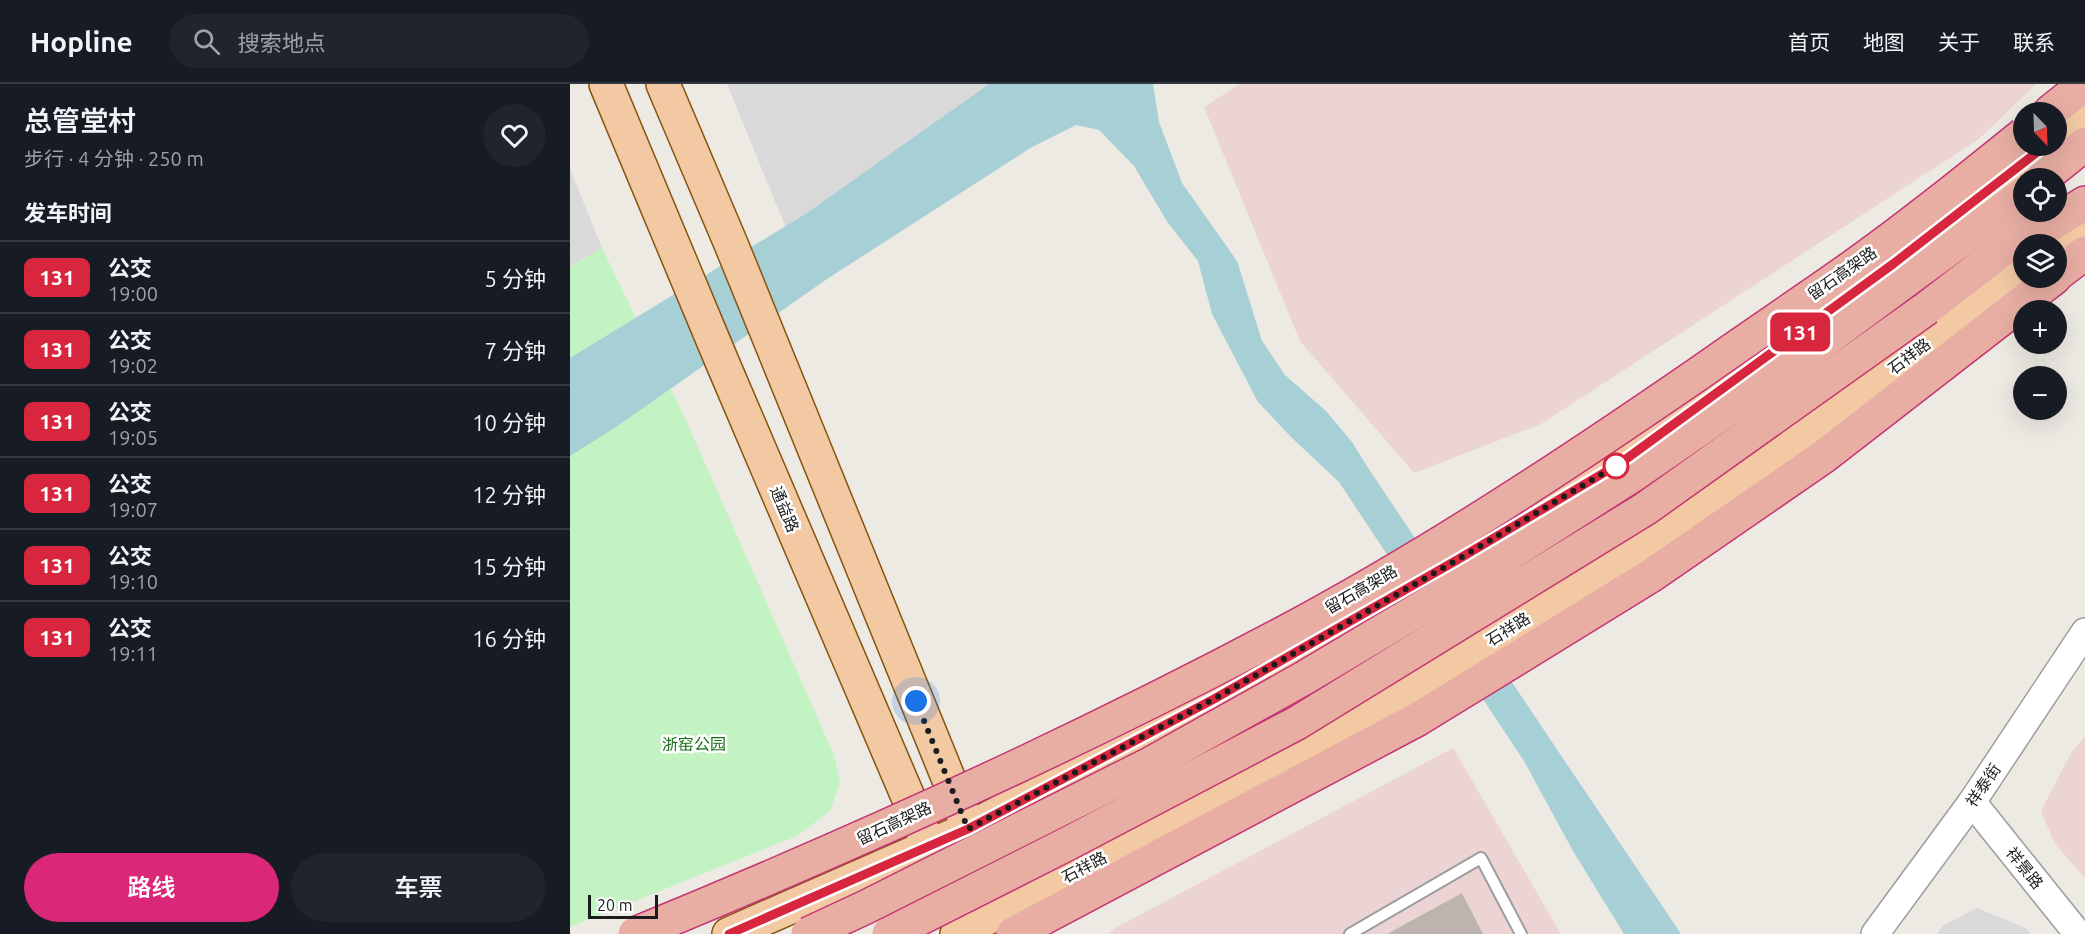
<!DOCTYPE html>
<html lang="zh">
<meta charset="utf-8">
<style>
:root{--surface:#171b24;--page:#20242c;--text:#f1f3f6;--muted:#9ea1a6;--line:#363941;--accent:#db2777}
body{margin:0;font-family:Ubuntu,"Noto Sans SC",sans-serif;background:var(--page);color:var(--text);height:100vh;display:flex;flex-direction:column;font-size:22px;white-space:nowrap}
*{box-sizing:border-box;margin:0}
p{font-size:20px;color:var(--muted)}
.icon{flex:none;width:33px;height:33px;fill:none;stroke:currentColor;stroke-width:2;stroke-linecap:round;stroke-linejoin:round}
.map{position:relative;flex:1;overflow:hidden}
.details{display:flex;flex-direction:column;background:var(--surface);width:570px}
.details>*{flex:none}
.badge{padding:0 12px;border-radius:9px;font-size:21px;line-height:39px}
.needle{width:39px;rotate:157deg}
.buttons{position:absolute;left:1443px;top:18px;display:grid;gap:12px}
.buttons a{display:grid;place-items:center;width:54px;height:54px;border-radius:50%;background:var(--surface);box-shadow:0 6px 24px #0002;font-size:30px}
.scale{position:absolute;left:18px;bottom:15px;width:70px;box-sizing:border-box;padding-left:6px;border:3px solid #1c1c1c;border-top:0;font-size:16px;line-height:21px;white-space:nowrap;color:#1c1c1c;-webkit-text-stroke:4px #fff;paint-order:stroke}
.you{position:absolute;width:30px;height:30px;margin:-15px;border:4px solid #fff;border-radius:50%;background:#1a73e8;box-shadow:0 0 0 9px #1a73e833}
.map>.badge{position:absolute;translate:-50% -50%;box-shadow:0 0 0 3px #fff}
h2{padding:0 24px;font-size:22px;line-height:54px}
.round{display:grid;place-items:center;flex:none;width:63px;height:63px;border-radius:32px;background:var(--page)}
.headline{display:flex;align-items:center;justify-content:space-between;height:102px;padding:0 24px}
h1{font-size:28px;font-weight:600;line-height:45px}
.action{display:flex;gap:12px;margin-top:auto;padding:12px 24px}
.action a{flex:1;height:69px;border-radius:36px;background:var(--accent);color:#fff;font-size:24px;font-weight:600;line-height:69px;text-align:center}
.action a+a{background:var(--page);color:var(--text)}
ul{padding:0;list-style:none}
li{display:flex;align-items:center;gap:18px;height:72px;padding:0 24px;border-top:2px solid var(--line)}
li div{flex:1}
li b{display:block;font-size:22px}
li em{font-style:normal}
li .badge{min-width:66px;font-weight:700;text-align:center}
header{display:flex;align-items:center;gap:36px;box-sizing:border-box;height:84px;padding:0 30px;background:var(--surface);border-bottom:2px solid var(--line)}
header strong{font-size:28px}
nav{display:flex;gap:33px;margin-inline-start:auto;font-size:21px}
.search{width:420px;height:54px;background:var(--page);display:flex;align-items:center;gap:15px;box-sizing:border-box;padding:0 21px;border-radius:33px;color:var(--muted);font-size:22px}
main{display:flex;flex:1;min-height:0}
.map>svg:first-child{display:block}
</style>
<header>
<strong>Hopline</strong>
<div class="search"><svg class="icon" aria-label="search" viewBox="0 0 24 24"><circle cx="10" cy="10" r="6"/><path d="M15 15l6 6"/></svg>搜索地点</div>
<nav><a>首页</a><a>地图</a><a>关于</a><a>联系</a></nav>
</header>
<main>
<section class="details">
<div class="headline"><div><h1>总管堂村</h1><p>步行 · 4 分钟 · 250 m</p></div><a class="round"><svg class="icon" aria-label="heart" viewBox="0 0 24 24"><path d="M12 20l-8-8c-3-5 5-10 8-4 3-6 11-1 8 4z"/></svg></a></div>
<h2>发车时间</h2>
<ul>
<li><span class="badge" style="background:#d7263d;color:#fff">131</span><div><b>公交</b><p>19:00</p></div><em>5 分钟</em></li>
<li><span class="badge" style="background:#d7263d;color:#fff">131</span><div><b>公交</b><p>19:02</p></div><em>7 分钟</em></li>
<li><span class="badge" style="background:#d7263d;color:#fff">131</span><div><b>公交</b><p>19:05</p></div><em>10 分钟</em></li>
<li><span class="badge" style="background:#d7263d;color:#fff">131</span><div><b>公交</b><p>19:07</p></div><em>12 分钟</em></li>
<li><span class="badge" style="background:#d7263d;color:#fff">131</span><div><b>公交</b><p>19:10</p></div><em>15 分钟</em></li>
<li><span class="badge" style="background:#d7263d;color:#fff">131</span><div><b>公交</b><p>19:11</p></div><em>16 分钟</em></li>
</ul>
<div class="action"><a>路线</a><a>车票</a></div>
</section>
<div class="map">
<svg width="1515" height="850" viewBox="0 0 1515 850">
<rect width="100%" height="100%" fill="#ede9e3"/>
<g fill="#dad9da">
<polygon points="157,0 488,0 227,171"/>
<polygon points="0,85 32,164 0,183"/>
<polygon points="1407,824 1456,844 1461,850 1367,850 1374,841"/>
</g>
<g fill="#ecd4d5">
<polygon points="670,0 1466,0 1409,55 971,340 844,389 730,257 634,23"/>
<polygon points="1515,652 1515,794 1485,760 1471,727 1501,669"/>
<polygon points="883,664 991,850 539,850 547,843"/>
</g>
<polygon fill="#c4f3c3" points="32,164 115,334 264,671 270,699 260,727 227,752 0,843 0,183"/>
<polygon fill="#a7d0d6" points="419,0 583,0 589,38 612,99 667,177 692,257 715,291 756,327 782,358 800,387 1111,850 1054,850 1003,767 954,677 769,398 721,353 688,318 642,230 628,177 598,139 564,82 529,46 506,41 462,63 257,195 46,343 0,372 0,274 237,129"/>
<polygon fill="#bdb4b0" points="892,809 913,850 817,850"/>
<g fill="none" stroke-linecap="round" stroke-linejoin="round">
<defs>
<polyline id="service" points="780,850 911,774 951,850"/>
<g id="tertiary">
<polyline points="1402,718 1508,850"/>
<polyline points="1305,850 1402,718 1515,548"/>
</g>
<g id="primary">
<polyline points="36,0 153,280 359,762 391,846"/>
<polyline points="93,0 161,160 432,826"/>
<polyline points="1486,52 1515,29"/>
<polyline points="1486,162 1515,142"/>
<polyline points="159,850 398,745 644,615 887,476 1052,378 1323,180 1475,62"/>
<polyline points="387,850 680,695 873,586 1070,465 1343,270 1454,185"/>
</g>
<g id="trunk">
<polyline points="1480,28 1515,0"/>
<polyline points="1473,94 1515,60"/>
<polyline points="1467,149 1515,119"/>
<polyline points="1486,191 1515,169"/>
<polyline points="1335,197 1454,110"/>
<polyline points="1357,224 1481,128"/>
<polyline points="443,850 848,635 1082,491 1253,373 1484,194"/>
</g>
</defs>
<use href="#service" stroke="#9d9d9d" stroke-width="14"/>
<use href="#tertiary" stroke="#9d9d9d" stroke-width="30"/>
<use href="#primary" stroke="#87540e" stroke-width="36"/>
<use href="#trunk" stroke="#c63573" stroke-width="36"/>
<use href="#service" stroke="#fff" stroke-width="10"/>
<use href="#tertiary" stroke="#fff" stroke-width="27"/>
<use href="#primary" stroke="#f2c9a3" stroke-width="33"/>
<use href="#trunk" stroke="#e8aea4" stroke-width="33"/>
<defs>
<g id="trunk-bridge">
<path d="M 65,850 C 284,760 501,662 710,551 C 855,474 993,383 1128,290 C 1179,254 1230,220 1281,184 C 1340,142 1397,96 1454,50"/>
<polyline points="238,850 296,823 582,679 734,594 900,495 1066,389 1208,291 1335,197"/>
<polyline points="319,850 497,760 727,639 1075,425 1357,224"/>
</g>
</defs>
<use href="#trunk-bridge" stroke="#c63573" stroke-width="36" stroke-linecap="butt"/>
<use href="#trunk-bridge" stroke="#e8aea4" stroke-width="33"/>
</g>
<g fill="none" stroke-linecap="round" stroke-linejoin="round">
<defs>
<polyline id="line" points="159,850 398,745 644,615 887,476 1052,378 1323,180 1475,62"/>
</defs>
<use href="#line" stroke="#fff" stroke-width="14"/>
<use href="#line" stroke="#d7263d" stroke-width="9"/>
<polyline stroke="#1c1c1c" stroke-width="6" stroke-dasharray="0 10.8" points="346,617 398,745 644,615 887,476 1052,378 1046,382"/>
</g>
<circle fill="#fff" stroke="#d7263d" stroke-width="3" cx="1046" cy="382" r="12"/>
<g text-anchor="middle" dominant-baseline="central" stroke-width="5" stroke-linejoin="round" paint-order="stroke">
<g font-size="16" fill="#1c1c1c" stroke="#fff">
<text transform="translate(1272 189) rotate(-35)">留石高架路</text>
<text transform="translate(1339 272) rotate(-37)">石祥路</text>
<text transform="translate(215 425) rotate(67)">通益路</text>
<text transform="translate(791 505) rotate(-30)">留石高架路</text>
<text transform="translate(938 545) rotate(-32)">石祥路</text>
<text transform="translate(1413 701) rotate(-56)">祥泰街</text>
<text transform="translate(324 739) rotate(-25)">留石高架路</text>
<text transform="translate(514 783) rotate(-28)">石祥路</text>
<text transform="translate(1455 784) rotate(51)">祥景路</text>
</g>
<g font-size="16" fill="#166f16" stroke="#fff">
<text x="124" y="660">浙窑公园</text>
</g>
</g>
</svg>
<div class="buttons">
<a><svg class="needle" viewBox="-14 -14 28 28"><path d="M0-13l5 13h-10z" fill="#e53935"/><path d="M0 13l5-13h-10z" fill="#9ea1a6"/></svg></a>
<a><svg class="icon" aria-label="locate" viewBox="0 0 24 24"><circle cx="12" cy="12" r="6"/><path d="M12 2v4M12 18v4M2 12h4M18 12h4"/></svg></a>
<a><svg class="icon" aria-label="layers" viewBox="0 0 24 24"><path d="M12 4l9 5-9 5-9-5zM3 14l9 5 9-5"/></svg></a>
<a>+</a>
<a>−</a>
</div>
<div class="scale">20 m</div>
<div class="you" style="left:346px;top:617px"></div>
<b class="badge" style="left:1230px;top:248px;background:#d7263d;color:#fff">131</b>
</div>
</main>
